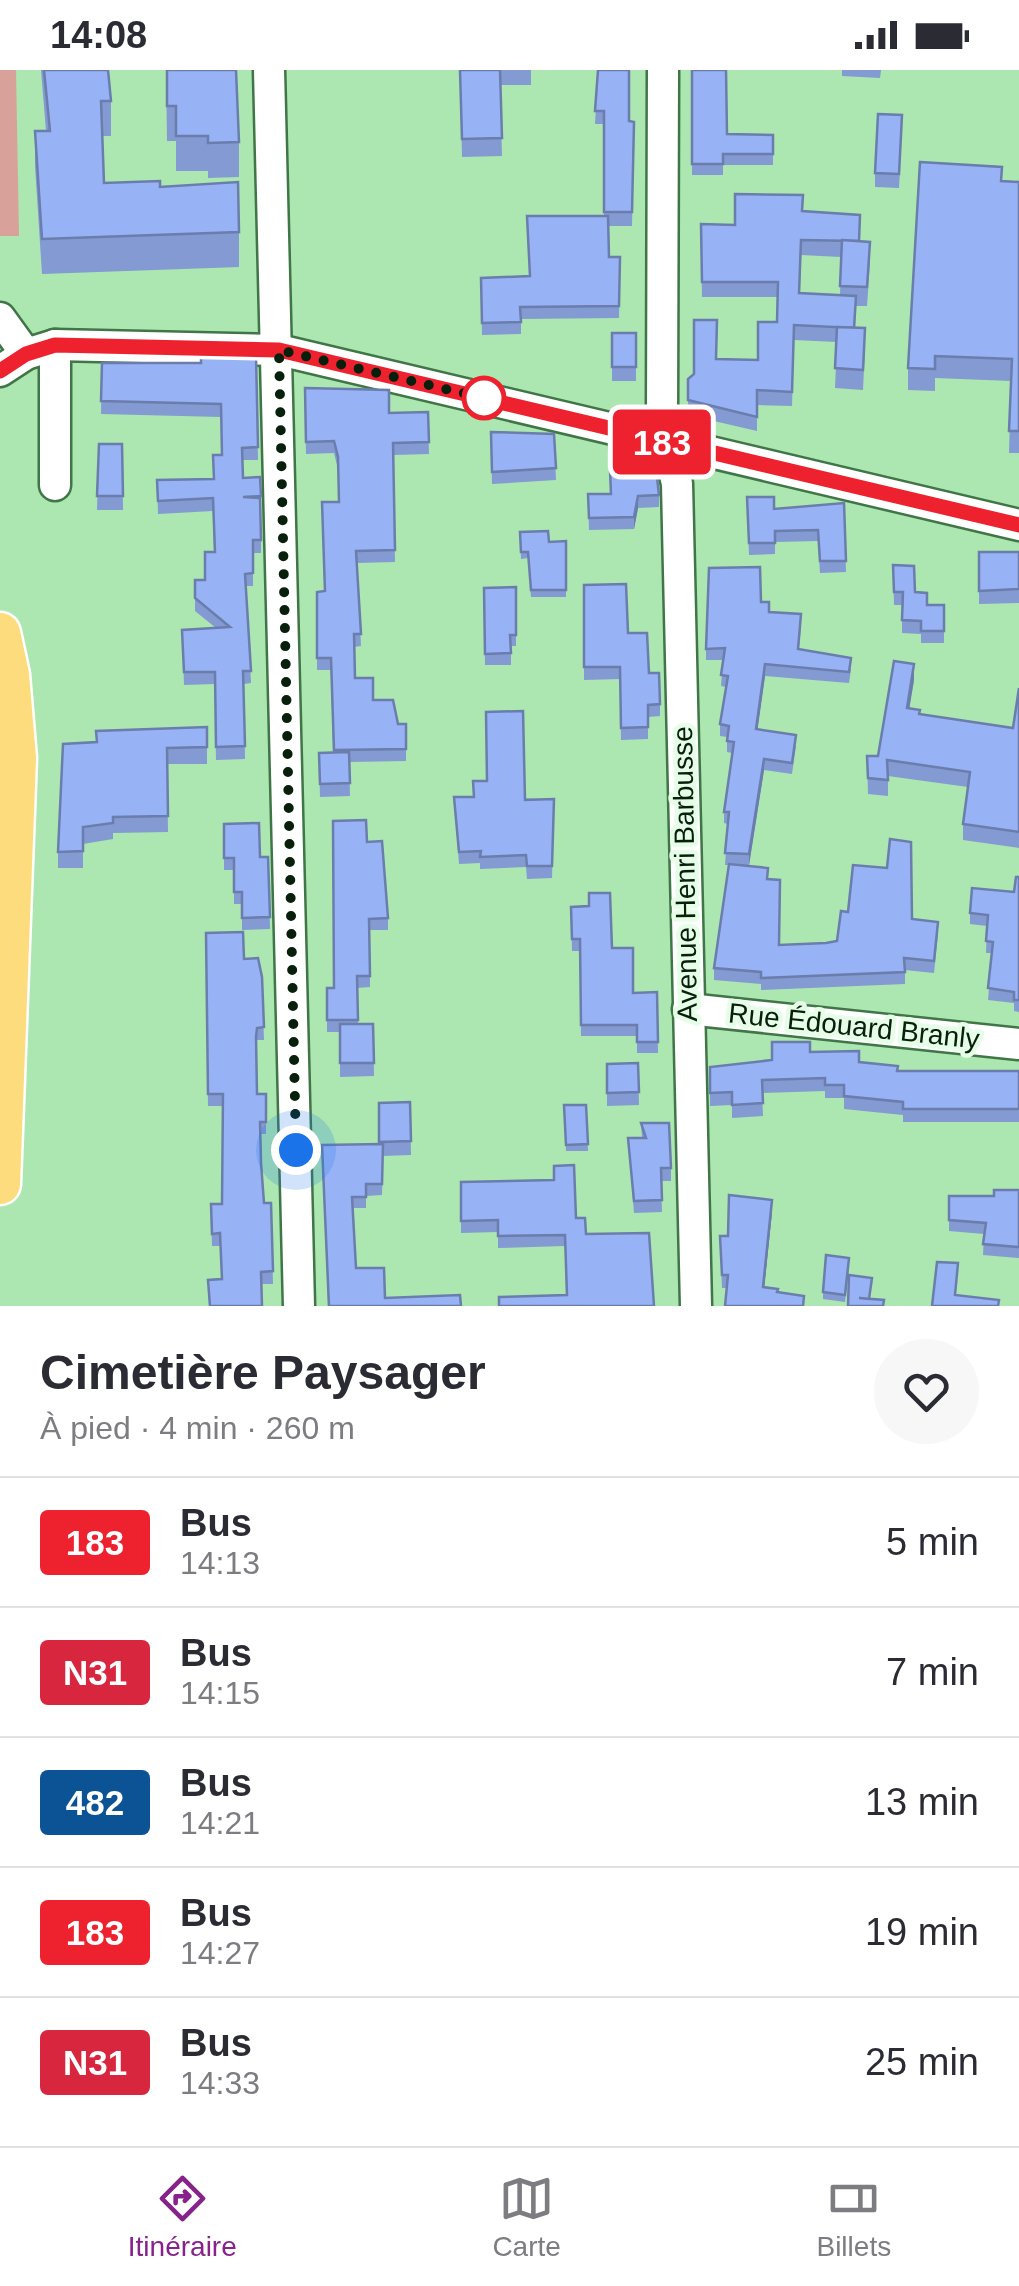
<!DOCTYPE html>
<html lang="fr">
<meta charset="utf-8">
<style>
:root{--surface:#fff;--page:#f7f7f7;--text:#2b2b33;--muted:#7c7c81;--line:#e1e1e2;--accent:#87228a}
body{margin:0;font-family:Helvetica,sans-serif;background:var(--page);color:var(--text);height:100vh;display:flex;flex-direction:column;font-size:38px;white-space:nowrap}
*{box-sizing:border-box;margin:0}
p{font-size:32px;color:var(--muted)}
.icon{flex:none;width:55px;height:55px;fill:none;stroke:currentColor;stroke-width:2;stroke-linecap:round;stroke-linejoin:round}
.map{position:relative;height:1236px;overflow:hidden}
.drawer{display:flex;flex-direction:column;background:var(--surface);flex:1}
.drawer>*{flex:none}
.badge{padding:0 20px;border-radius:8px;font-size:35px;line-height:65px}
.you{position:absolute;width:50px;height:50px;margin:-25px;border:8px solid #fff;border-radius:50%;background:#1a73e8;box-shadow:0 0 0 15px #1a73e833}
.map>.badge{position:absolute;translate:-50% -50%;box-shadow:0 0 0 5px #fff}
.round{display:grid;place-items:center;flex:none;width:105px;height:105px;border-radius:52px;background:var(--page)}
.overview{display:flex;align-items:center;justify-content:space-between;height:170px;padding:0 40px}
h1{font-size:48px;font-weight:700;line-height:75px}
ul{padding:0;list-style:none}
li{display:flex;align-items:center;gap:30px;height:130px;padding:0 40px;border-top:2px solid var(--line)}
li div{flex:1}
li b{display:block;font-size:38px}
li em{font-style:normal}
li .badge{min-width:110px;font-weight:700;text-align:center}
.status{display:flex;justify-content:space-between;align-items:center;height:70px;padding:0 50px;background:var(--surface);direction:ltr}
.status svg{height:28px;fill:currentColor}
.dock{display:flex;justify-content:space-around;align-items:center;height:140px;border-top:2px solid var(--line);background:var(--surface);font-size:28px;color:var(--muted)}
.dock a{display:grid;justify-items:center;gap:5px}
.dock .active{color:var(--accent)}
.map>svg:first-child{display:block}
</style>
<div class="status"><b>14:08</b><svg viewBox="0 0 49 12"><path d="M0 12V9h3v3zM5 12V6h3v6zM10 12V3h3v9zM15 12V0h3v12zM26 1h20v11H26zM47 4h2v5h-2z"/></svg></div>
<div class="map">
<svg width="1019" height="1236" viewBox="0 0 1019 1236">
<rect width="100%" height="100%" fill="#ace6b1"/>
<polygon fill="#d8a19a" points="0,0 16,0 19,166 0,166"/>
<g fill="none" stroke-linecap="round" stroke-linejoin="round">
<defs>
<g id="minor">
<polyline points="269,0 299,1236"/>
<polyline points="663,0 662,346 677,414 696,1236"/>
<polyline points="0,248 26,284"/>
<polyline points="55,275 55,415"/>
<polyline points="0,301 26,284 55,275 279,280 1019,455"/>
<polyline points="688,939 1019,974"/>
</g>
<polyline id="major" points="0,563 9,605 16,688 0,1114"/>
</defs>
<use href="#minor" stroke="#407647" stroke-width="35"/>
<use href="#major" stroke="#fff" stroke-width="45"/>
<use href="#minor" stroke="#fff" stroke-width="30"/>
<use href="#major" stroke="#fcdc7d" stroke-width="40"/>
</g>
<g fill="#839ad3" fill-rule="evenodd">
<polygon points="41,0 108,0 111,31 111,66 102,66 104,113 160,117 239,162 239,197 42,204 35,96 35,61 46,61"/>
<polygon points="166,0 239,72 239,107 208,108 208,101 176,101 176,71 167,71"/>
<polygon points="460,0 531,0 531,15 500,15 502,86 462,87"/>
<polygon points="598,0 629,51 634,52 632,156 608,156 609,187 620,187 619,248 521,249 521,264 482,265 481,208 529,206 604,146 604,54 595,54"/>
<polygon points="692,0 727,64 773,65 773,95 723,95 723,105 692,105"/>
<polygon points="842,0 881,0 880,8 842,6"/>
<polygon points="902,58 899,118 875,117 875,103"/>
<polygon points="1002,111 1019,112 1019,383 1009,383 1011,311 935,308 935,321 908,320 908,298"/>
<path d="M 803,141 L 860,171 L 870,192 L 867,236 L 856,236 L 855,258 L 865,278 L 863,320 L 835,318 L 837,272 L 794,270 L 792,336 L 757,335 L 757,361 L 688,345 L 688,309 L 716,289 L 758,290 L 777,252 L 778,227 L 702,227 L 701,154 L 735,155 ZM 801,185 L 841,187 L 840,226 L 800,223 Z"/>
<rect x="612" y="263" width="24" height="48"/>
<polygon points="256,286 258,390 242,390 243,408 261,426 261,483 253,483 253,516 246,516 251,613 244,614 245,689 216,690 215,614 184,615 182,560 216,558 195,541 195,510 205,510 214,482 213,441 158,444 157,410 214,409 222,385 221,347 101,344 102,293 201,293"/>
<polygon points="305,318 389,343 428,342 429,384 393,385 395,492 357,493 361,576 354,577 355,608 373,630 398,654 406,654 406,691 349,692 350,726 320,727 319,683 333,683 331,600 317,600 317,522 325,521 339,432 338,399 334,383 306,384"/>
<polygon points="491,362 554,364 556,410 492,414"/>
<polygon points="99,374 122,374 123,440 97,440"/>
<polygon points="588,424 659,425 659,437 638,438 634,459 589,460"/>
<polygon points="747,427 774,439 844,433 846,502 820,503 818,471 775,472 775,484 749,485"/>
<polygon points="520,462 549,472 566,471 566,527 531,527 528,488 521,489"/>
<polygon points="979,482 1019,482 1019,533 979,534"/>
<polygon points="893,495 927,535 944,535 944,573 921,573 921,564 902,563 902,535 894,535"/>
<polygon points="584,515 628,563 649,603 660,634 660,646 648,647 648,669 621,670 620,609 584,610"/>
<polygon points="516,517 516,576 511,576 511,595 485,595 484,518"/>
<polygon points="761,532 769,542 801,556 799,579 851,599 849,613 765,606 757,659 796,676 792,704 764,700 749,795 768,809 779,875 826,873 837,871 912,849 938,864 934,903 905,900 905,914 761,920 761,914 714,910 714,898 729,795 725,795 728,754 724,753 724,742 732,683 727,682 727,667 720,666 720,654 726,617 721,616 723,590 706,590 706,579"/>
<polygon points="914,610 909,638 920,644 1013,658 1019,618 1019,778 963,770 963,754 968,717 888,706 888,726 868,724 867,686 878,686"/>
<polygon points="207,657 207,694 167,694 168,762 113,763 113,769 83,774 83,798 58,798 58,782 96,672"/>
<polygon points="454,727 554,729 552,808 527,809 526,797 480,799 480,793 459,794"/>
<polygon points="224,754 260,787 268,787 270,859 242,860 242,834 234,834 234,800 224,800"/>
<polygon points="367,772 388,848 388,860 370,860 370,917 357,918 358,954 373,954 374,1006 340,1007 340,962 327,962 327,918 334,918"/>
<polygon points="1019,807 1019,942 1014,941 1014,933 988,930 992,883 986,883 987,856 970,854 970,843 1014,822"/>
<polygon points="571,837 612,878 633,923 657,922 658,983 637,983 637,966 581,966 580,881 572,881"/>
<polygon points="206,863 244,889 262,907 264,970 257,970 256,978 257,1024 266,1024 266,1064 260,1064 261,1093 264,1133 271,1133 273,1214 261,1214 262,1236 209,1236 208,1210 222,1209 220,1176 212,1176 211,1134 222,1134 223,1036 208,1036"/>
<polygon points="810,982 897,1001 1019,1001 1019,1052 903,1052 903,1045 844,1039 844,1028 825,1028 825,1021 762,1023 763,1046 732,1048 732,1035 710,1036 710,997 772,990"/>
<polygon points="638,993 639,1035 607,1036 607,994"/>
<polygon points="410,1032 411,1085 383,1086 382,1125 366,1126 366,1138 353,1138 328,1236 322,1075 379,1074 379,1033"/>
<polygon points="564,1035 586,1035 588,1081 566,1081"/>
<polygon points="641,1053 671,1098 671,1111 661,1111 662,1142 634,1143 628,1068 642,1068"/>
<polygon points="461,1112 576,1148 586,1164 654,1236 566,1225 565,1176 498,1178 498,1162 461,1163"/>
<polygon points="1019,1120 1019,1188 983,1185 984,1164 949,1161 949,1126 994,1126"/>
<polygon points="772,1142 764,1217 804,1236 727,1218 722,1218 720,1166 728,1166"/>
<polygon points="849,1195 845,1232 823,1229 823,1222"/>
</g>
<g fill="#6a7dac">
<polygon points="638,426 638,438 634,459 634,447"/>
<polygon points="765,594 765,606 756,671 756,659"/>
<polygon points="914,594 914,610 907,653 907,638"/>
<polygon points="764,689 764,700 749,795 749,784"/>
<polygon points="772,1130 772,1142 763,1230 763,1217"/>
</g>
<g fill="#98b3f5" stroke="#6a7dac" stroke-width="2.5">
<polygon points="44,0 108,0 111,31 101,31 104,113 160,111 160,117 238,112 239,162 42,169 35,61 50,61"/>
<polygon points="167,0 236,0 239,72 208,73 208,66 176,66 176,36 167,36"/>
<polygon points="460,0 500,0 502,68 462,69"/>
<polygon points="598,0 629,0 629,51 634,52 632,142 604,142 604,41 595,41"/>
<polygon points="692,0 726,0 727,64 773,65 773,84 723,84 723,94 692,94"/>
<polygon points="878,44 902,45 899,104 875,103"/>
<polygon points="920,92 1002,97 1001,111 1019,112 1019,361 1009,361 1012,289 935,286 935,299 908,298"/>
<polygon points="735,124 803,125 802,141 860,145 859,171 801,170 799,223 856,226 854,258 794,255 792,322 757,320 757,347 688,330 688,309 694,304 694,250 717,250 716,289 758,290 758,252 777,252 778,212 702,212 701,154 735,155"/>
<polygon points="527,146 608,146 609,187 620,187 619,236 520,237 521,252 482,253 481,208 530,206"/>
<polygon points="842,170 870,172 867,217 840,216"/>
<polygon points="837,257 865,258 863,300 835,298"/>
<rect x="612" y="263" width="24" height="34"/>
<polygon points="201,285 256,286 258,377 242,378 243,408 260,407 261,426 243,427 260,428 261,470 253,470 253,503 245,504 251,601 243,601 245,676 216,677 215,602 184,602 182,560 230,557 195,528 195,510 205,510 205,482 215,482 213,428 158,431 157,410 214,409 213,385 222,385 221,334 101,331 102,293 201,293"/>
<polygon points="305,318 389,320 389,343 428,342 429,372 393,373 395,480 356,481 361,564 354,564 355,608 373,608 373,630 393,630 398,654 406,654 406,679 334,680 331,588 317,588 317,522 325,521 322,432 339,432 338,387 334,371 306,372"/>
<polygon points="491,362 554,364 556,398 492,402"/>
<polygon points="99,374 122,374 123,426 97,426"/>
<polygon points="609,375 647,383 655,390 659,425 638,426 634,447 589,448 588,424 611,424"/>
<polygon points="747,427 774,427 774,439 844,433 846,491 820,491 818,460 775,461 775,473 749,473"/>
<polygon points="548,461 549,472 566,471 566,520 531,520 528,482 521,482 520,462"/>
<polygon points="979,482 1019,482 1019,519 979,521"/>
<polygon points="893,495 914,496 915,522 927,523 927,535 944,535 944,561 921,561 921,551 902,550 903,522 894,522"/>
<polygon points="760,497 761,532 769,532 769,542 801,544 798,579 851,588 849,602 765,594 756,659 796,665 792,693 764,689 749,784 725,783 729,742 724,742 734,672 727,671 729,656 720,654 728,606 721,605 725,578 706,579 709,498"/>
<polygon points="626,514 628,563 647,563 649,603 659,603 660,634 648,635 648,657 621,658 620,597 584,597 584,515"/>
<polygon points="516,517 516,565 510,565 511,583 485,584 484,518"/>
<polygon points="894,591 914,594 907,638 920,640 919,644 1013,658 1019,618 1019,762 963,754 970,702 887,690 888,710 868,708 867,686 878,686"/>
<polygon points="523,641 525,730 554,729 552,796 527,796 526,785 480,787 481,781 459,782 454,727 474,727 473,711 487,711 486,642"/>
<polygon points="207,657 207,677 167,678 168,746 113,747 113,753 83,757 83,781 58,782 63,674 97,672 96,661"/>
<polygon points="349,682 350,713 320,714 319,683"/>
<polygon points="366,750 367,772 382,771 388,848 369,849 370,906 357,906 358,950 327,950 327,918 334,918 333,751"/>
<polygon points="259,753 260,787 268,787 270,847 242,848 242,822 234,822 234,788 224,788 224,754"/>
<polygon points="890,769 911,772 912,849 938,852 934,891 904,888 905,902 761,908 761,902 714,898 729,794 768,798 767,809 780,810 779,875 826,873 837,871 841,841 848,842 853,795 887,798"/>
<polygon points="1016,807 1019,807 1019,930 1014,930 1014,922 988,918 993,872 986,871 988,845 970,843 972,818 1014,822"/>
<polygon points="589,823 610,823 612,878 633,878 633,923 657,922 658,972 637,972 637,955 581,955 580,869 572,869 571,837 589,836"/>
<polygon points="243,862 244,889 258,888 262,907 264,957 257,958 256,967 257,1024 266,1024 266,1052 260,1052 261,1093 264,1133 271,1133 273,1201 261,1202 262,1236 210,1236 208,1210 222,1209 220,1163 212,1164 211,1134 222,1134 223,1024 208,1024 206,863"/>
<polygon points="340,954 373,954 374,993 340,993"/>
<polygon points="772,972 810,972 810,982 859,981 859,992 898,996 897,1001 1019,1001 1019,1039 903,1039 903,1032 844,1026 844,1015 825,1015 825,1008 762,1010 763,1033 732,1035 732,1022 710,1023 710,997 772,990"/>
<polygon points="638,993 639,1022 607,1023 607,994"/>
<polygon points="410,1032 411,1071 379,1072 379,1033"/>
<polygon points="564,1035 586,1035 588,1074 566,1075"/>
<polygon points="641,1053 669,1053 671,1098 661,1098 662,1130 634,1131 628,1068 646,1068"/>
<polygon points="383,1074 382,1114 366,1114 366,1127 352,1127 356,1198 384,1198 385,1228 460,1225 461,1236 329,1236 322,1075"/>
<polygon points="574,1095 576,1148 585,1148 586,1164 649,1163 654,1236 499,1236 499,1227 567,1225 565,1165 498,1166 498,1150 461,1151 461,1112 554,1110 554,1096"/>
<polygon points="994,1120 1019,1120 1019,1177 983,1174 986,1153 949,1150 949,1126 994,1126"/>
<polygon points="729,1125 772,1130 763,1217 778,1219 777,1222 804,1226 803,1236 725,1236 728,1205 722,1205 720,1166 728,1166"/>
<polygon points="826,1185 849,1188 845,1225 823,1222"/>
<polygon points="937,1192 958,1193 955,1225 999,1230 998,1236 932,1236"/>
<polygon points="849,1205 872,1208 869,1229 859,1228 884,1230 883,1236 848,1236"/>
</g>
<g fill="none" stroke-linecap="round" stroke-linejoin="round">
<defs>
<polyline id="line" points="0,301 26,284 55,275 279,280 1019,455"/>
</defs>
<use href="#line" stroke="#fff" stroke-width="22"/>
<use href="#line" stroke="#ed222e" stroke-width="15"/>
<polyline stroke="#081f0c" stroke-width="10" stroke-dasharray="0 18" points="296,1080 279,280 484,328"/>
</g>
<circle fill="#fff" stroke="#ed222e" stroke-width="5" cx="484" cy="328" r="20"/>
<g text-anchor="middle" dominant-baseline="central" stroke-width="9" stroke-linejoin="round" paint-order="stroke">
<g font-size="28" fill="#081f0c" stroke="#e6fde8">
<text transform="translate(685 804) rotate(-91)">Avenue Henri Barbusse</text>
<text transform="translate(854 956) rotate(6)">Rue Édouard Branly</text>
</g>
</g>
</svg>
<div class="you" style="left:296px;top:1080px"></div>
<b class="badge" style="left:662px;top:372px;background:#ed222e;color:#fff">183</b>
</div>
<section class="drawer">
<div class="overview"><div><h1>Cimetière Paysager</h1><p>À pied · 4 min · 260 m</p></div><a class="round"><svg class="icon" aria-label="heart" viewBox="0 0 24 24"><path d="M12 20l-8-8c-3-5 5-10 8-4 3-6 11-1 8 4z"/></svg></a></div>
<ul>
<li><span class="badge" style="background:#ed222e;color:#fff">183</span><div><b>Bus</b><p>14:13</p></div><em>5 min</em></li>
<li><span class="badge" style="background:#d7263d;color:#fff">N31</span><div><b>Bus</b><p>14:15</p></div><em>7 min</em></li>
<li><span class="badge" style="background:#0b5394;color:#fff">482</span><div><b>Bus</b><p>14:21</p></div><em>13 min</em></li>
<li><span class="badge" style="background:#ed222e;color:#fff">183</span><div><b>Bus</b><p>14:27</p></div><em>19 min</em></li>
<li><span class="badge" style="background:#d7263d;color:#fff">N31</span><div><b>Bus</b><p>14:33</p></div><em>25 min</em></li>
</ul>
</section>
<nav class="dock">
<a class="active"><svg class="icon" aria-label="directions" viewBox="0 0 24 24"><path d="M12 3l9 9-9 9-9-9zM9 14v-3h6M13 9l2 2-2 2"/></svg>Itinéraire</a>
<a><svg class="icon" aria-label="map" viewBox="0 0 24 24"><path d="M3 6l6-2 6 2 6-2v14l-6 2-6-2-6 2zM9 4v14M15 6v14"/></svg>Carte</a>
<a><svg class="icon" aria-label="tickets" viewBox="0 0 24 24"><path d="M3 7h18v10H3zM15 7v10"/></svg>Billets</a>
</nav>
